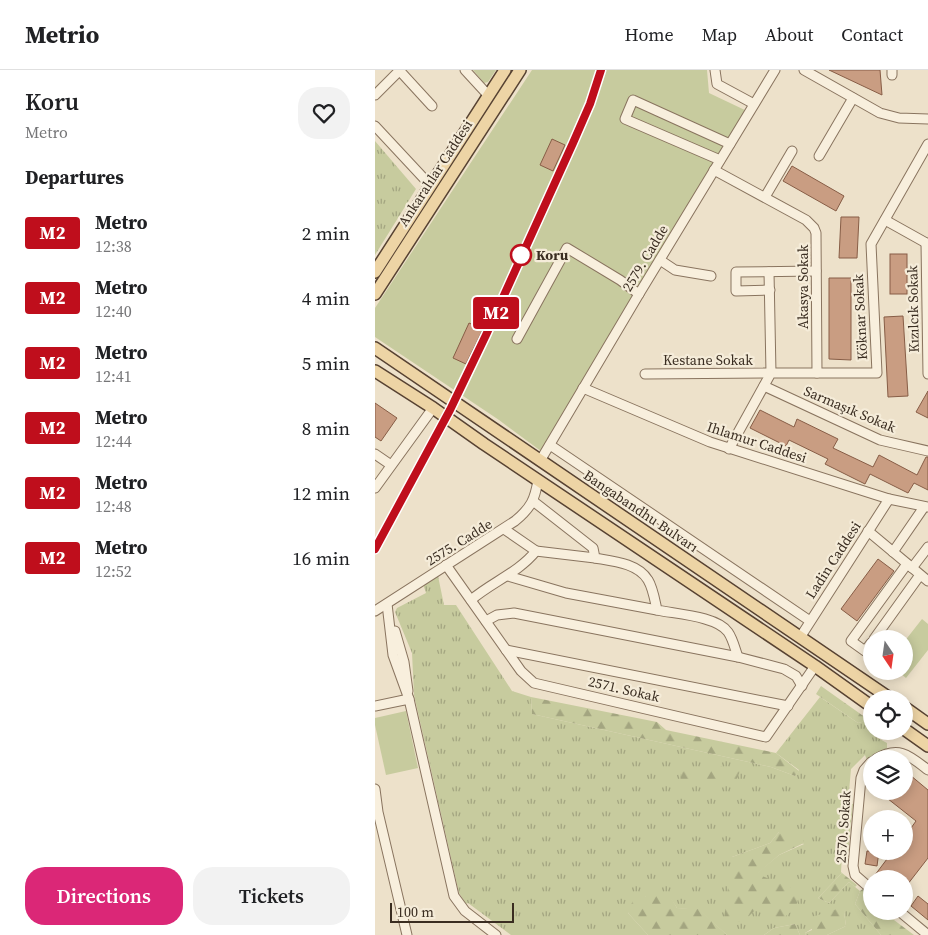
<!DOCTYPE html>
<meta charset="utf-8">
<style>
:root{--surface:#fff;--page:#f2f2f2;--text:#202124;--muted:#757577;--line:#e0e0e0;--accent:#db2777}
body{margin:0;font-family:"Source Serif 4",serif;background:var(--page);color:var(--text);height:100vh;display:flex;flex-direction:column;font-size:19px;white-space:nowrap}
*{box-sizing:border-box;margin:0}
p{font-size:16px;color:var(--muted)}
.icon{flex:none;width:28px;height:28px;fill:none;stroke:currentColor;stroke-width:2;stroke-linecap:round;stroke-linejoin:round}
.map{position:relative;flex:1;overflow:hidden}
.drawer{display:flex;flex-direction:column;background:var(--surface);width:375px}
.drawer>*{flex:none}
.badge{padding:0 10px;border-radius:4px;font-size:18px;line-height:32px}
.needle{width:32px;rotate:167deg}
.fabs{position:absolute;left:488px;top:560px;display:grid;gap:10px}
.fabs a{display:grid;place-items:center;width:50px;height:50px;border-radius:50%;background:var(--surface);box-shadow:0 2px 12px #0003;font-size:25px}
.scale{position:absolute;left:15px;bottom:12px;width:124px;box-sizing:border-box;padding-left:5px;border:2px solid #3a2d21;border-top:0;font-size:14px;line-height:18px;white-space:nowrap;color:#3a2d21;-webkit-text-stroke:4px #f5ecd9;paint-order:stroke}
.map>.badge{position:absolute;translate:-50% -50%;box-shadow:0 0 0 2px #fff}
h2{padding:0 25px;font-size:19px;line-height:45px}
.round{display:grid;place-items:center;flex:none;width:52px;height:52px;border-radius:20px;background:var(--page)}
.head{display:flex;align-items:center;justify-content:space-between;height:85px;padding:0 25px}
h1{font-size:24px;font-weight:600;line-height:38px}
.action{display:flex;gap:10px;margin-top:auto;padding:10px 25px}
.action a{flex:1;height:58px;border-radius:20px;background:var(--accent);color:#fff;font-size:20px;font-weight:600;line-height:58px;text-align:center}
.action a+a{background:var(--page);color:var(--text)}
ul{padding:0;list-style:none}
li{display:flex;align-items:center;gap:15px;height:65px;padding:0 25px}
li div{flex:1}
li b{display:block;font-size:19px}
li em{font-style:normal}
li .badge{min-width:55px;font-weight:700;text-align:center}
header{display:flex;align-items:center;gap:30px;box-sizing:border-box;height:70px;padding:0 25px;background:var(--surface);border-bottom:1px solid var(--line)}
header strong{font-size:24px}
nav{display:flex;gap:28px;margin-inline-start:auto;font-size:18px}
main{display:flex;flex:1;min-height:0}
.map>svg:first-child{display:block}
</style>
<header>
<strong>Metrio</strong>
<nav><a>Home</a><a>Map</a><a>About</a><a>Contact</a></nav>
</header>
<main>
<section class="drawer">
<div class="head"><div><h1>Koru</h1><p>Metro</p></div><a class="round"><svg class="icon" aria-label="heart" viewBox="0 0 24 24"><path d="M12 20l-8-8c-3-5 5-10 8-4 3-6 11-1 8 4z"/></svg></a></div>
<h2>Departures</h2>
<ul>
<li><span class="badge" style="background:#bf0e1c;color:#fff">M2</span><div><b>Metro</b><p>12:38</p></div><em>2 min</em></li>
<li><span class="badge" style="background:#bf0e1c;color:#fff">M2</span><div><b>Metro</b><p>12:40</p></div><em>4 min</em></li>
<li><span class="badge" style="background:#bf0e1c;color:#fff">M2</span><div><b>Metro</b><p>12:41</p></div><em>5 min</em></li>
<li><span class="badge" style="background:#bf0e1c;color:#fff">M2</span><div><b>Metro</b><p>12:44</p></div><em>8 min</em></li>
<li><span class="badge" style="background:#bf0e1c;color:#fff">M2</span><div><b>Metro</b><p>12:48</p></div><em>12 min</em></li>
<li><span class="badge" style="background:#bf0e1c;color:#fff">M2</span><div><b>Metro</b><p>12:52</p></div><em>16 min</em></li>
</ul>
<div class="action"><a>Directions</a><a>Tickets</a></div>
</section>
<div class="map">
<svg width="553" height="865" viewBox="0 0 553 865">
<defs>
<pattern id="grass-tufts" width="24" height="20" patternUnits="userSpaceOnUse" patternTransform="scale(1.25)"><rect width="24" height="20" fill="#c7cb9e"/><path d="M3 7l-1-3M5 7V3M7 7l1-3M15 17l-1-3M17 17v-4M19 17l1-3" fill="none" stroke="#a3a580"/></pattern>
<pattern id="forest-firs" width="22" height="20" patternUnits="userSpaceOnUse" patternTransform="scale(1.25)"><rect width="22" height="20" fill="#c7cb9e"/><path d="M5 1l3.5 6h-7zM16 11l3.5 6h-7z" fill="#a3a580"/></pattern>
</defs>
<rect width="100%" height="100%" fill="#ede1ca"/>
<g fill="url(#grass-tufts)" fill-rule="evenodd">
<polygon points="98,0 121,0 113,12 109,13"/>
<polygon points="0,71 41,119 0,185"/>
<path d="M 63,506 L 69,535 L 81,535 L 137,621 L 156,627 L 157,644 L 396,697 L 420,706 L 424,700 L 401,683 L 445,627 L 483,653 L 494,650 L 496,651 L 496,661 L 502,661 L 499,666 L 512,673 L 512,678 L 492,690 L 490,685 L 476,699 L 473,733 L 478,734 L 473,783 L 467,784 L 466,802 L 467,803 L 443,828 L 454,833 L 474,812 L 485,821 L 480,834 L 506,865 L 452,865 L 471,856 L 469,842 L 474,836 L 430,863 L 431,865 L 425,865 L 420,854 L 399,858 L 389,865 L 352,865 L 324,840 L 302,838 L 294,826 L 271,826 L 253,843 L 273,865 L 136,865 L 93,833 L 91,834 L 84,823 L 39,625 L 37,583 L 20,542 L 22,538 L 51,523 L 48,514 ZM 404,762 L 429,774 L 404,785 L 381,804 L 357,787 L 395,773 Z"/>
</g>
<g fill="url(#forest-firs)">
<polygon points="446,616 494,650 483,653 441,624"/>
<polygon points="156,627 282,652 291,660 401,683 424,701 420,706 396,697 157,644"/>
<polygon points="344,696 365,701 360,713 306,710 305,701"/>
<polygon points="426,761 429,773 404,785 382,804 425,821 421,837 402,854 381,839 368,852 349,849 357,787 395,773 404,762"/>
<polygon points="467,803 482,815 480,817 474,812 454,833 443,828"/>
<polygon points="489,818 496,826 496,841 510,841 519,850 539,865 506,865 480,834 485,821"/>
<polygon points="271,826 295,826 302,838 324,839 352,865 273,865 253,843 258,830"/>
<polygon points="474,835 474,840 469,842 471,856 452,865 431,865 430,863 437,860 434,848"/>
<polygon points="420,854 425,865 389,865 399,858"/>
</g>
<g fill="#c7cb9e">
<polygon points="157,0 332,0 334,23 374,42 170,384 124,350 0,267 0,238"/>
<polygon points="547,549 553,554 553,580 531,608 523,601 529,601 529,572"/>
<polygon points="31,641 43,698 11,705 0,655 0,648"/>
</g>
<g fill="#c99d82" stroke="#875d46">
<polygon points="454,0 505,0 507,25"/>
<polygon points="177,69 190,75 178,101 165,95"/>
<polygon points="417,96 469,126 461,141 408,111"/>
<polygon points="466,147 484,147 482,188 464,188"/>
<rect x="515" y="184" width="17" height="40"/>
<polygon points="454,208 476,208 476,290 454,289"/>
<polygon points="528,246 533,326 513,327 509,247"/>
<polygon points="94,253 108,259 91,294 78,288"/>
<polygon points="553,321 553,348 541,342"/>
<polygon points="0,333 22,348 6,371 0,367"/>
<polygon points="385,340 419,357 422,349 463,369 458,378 498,397 504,385 542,405 551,387 553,387 553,420 539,413 533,423 495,404 490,414 450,394 453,389 414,370 411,376 375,358"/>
<polygon points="503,489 519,501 482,551 466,539"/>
<polygon points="529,700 553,720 553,788 529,819 529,809 504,809 500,805 518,781 529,781 529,768 541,751 503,721 529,721"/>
<polygon points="492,781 504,781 502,796 490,794"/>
<polygon points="543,826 553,834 553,850 536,836"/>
</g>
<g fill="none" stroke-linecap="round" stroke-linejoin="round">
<defs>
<g id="minor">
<polyline points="24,0 57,36"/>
<polyline points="90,0 113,25"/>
<polyline points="340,0 342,14 379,34"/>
<polyline points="429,0 505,43 524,48 553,49"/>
<polyline points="517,0 517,5"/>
<polyline points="0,25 25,0"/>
<polyline points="0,56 55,115"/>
<polyline points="444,86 478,28"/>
<polyline points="345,90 250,49 258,30 355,74"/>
<polyline points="339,100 431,150 439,158 441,163 442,303"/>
<polyline points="390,127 417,81"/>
<polyline points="510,150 553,174"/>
<polyline points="551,173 553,304"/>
<polyline points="285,190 300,200 336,206"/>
<polyline points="395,220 361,221 361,202 441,201"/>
<polyline points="142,269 192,178 245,210 264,224"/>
<polyline points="270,304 396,303 394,202"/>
<polyline points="389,316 505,370 553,381"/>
<polyline points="208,318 335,372 514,429 553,437"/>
<polyline points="175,375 435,551"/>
<polyline points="354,379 396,303 502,303 496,174 553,74"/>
<polyline points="0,384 16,395"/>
<polyline points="165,391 264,224 400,0"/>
<polyline points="0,418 58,338"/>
<path d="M 158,431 L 218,478 L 220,488 C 237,491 263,493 273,510 C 278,518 280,531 282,540 C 300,544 342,546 353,562 C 358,569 360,579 363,587"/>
<polyline points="493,461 553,511"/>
<polyline points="161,481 220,488"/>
<polyline points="518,482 549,437"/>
<polyline points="71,495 146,601 159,613 391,667 440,596"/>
<polyline points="537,498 553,477"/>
<polyline points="133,506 191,523 282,540"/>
<path d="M 96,530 C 117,512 143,503 161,481 L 129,459"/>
<polyline points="12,534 18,585 34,629"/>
<path d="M 0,541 L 140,451 C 156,438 160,429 163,410"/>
<polyline points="111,551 122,545 139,543 363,587 409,599 421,606 427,616"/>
<polyline points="20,561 29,592 33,621"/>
<polyline points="426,566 514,429"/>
<polyline points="499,569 545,505"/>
<polyline points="496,573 490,581 476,571 532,494"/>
<polyline points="131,580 413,636"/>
<polyline points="0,636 34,629 79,826 90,841 121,865"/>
<path d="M 501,689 C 524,675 535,686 553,700"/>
<polyline points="496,692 489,700 486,708 478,796 480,805 496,819"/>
<polyline points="0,719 3,742 32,865"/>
<polyline points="524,841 553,865"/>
</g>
<g id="major">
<polyline points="0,202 130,0"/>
<polyline points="0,224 145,0"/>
<polyline points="0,278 516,629"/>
<polyline points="0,301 58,338 109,374 440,596 496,636"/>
<polyline points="529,637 553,654"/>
<polyline points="529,659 553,676"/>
</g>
</defs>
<use href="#minor" stroke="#89745f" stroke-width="11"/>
<use href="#major" stroke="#574232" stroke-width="14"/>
<use href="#minor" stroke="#f8efdd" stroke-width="9"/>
<use href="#major" stroke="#edd4a5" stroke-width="11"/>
</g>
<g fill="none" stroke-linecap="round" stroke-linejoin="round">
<defs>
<polyline id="line" points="0,479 75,340 111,265 198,73 215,34 226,0"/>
</defs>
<use href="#line" stroke="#fff" stroke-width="11"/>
<use href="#line" stroke="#bf0e1c" stroke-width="8"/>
</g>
<circle fill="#fff" stroke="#bf0e1c" stroke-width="2.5" cx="146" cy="185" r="10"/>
<g text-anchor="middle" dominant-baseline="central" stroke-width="4.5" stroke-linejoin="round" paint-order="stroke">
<g font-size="14" fill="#3a2d21" stroke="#f5ecd9">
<text transform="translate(60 103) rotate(-57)">Ankaralılar Caddesi</text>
<text transform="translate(270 188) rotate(-59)">2579. Cadde</text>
<text transform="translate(428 217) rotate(-90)">Akasya Sokak</text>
<text transform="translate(538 239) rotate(-91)">Kızılcık Sokak</text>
<text transform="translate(485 247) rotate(-93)">Köknar Sokak</text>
<text x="333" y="290">Kestane Sokak</text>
<text transform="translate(475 339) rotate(23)">Sarmaşık Sokak</text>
<text transform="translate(382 372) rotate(18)">Ihlamur Caddesi</text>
<text transform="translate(266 441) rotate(34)">Bangabandhu Bulvarı</text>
<text transform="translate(84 472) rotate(-32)">2575. Cadde</text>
<text transform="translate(458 490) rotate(-57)">Ladin Caddesi</text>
<text transform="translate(249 619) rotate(13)">2571. Sokak</text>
<text transform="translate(468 757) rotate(-86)">2570. Sokak</text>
</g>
<g font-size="14" font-weight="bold" fill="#3a2d21" stroke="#f5ecd9" text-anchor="start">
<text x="161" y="185">Koru</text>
</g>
</g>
</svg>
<div class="fabs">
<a><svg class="needle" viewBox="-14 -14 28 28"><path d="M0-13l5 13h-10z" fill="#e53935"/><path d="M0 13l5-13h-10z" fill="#757577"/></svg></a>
<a><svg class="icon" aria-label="locate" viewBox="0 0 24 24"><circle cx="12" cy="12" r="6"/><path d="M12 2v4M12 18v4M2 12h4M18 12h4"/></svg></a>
<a><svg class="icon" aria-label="layers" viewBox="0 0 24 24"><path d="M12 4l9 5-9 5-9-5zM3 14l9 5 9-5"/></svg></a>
<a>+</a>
<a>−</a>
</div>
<div class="scale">100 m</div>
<b class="badge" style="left:121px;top:243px;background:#bf0e1c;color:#fff">M2</b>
</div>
</main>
